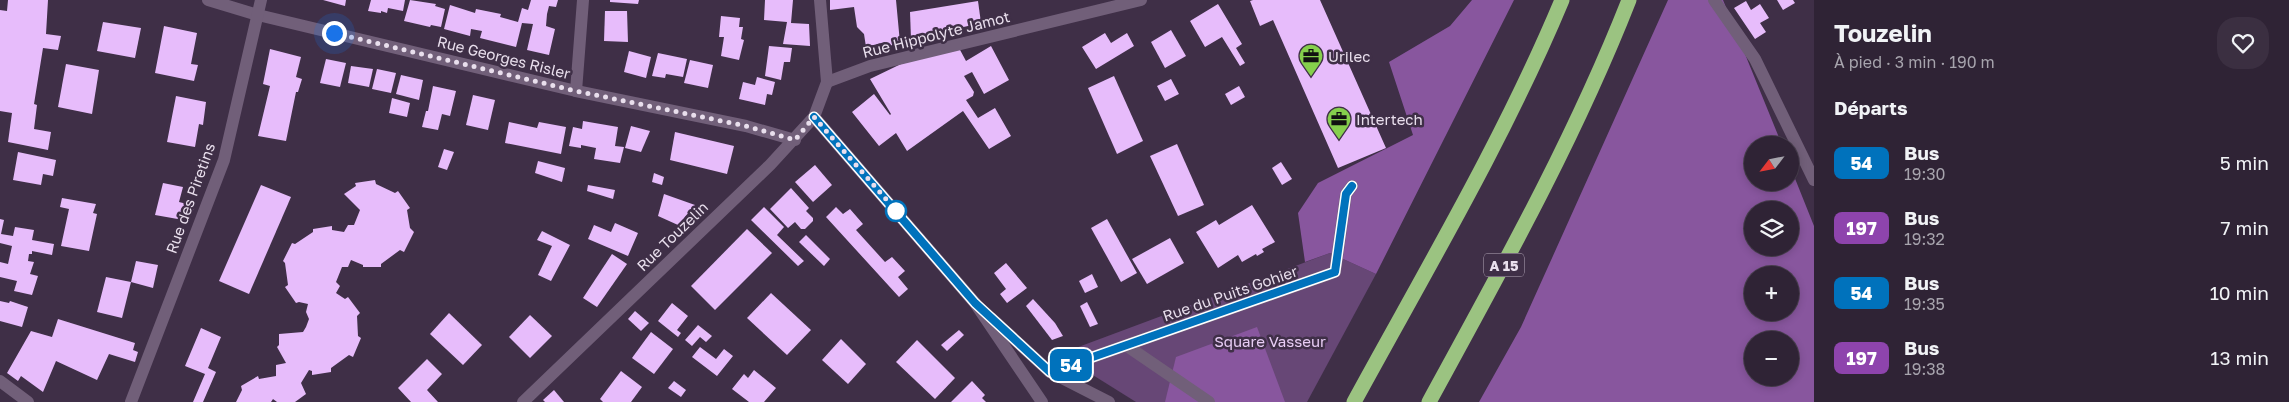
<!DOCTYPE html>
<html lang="fr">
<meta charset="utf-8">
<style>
:root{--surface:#2f2335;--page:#3b2f41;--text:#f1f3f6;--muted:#a7a4ad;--line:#4a4050}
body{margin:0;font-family:"Golos Text",sans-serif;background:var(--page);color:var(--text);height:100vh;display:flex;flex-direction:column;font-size:19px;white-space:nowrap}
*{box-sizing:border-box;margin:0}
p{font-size:16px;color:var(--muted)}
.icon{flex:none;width:28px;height:28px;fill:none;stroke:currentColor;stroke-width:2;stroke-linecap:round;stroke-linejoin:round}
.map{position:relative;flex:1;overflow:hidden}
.sheet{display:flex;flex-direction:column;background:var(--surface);width:475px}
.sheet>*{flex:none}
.badge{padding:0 10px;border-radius:8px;font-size:18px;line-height:32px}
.needle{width:32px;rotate:238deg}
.controls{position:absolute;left:1744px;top:136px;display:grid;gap:10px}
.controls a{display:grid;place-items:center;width:55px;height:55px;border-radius:50%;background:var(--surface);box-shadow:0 2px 8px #0003,0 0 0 1px var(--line);font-size:25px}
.you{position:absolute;width:25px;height:25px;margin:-12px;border:4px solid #fff;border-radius:50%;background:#1a73e8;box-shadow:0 0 0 8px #1a73e833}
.map>.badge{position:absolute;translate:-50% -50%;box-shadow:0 0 0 2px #fff}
h2{padding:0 20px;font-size:19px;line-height:45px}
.round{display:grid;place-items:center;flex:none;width:52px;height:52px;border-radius:20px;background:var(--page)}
.head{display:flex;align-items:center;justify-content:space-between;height:85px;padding:0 20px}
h1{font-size:24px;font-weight:700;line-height:38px}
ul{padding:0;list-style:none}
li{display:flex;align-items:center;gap:15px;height:65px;padding:0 20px}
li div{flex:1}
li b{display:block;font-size:19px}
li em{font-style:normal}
li .badge{min-width:55px;font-weight:700;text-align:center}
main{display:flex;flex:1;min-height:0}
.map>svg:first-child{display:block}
</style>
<main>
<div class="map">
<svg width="1814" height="402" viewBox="0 0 1814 402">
<rect width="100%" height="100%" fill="#3f2f47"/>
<polygon fill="#674776" points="1330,253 1376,274 1307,402 1136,402 1088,372 1073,349"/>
<g fill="#88569e" fill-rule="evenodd">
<polygon points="1472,0 1514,0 1376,274 1330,253 1305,262 1298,213 1318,183 1413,135 1389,62 1450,26"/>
<path d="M 1668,0 L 1723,0 L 1782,145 L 1752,145 L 1752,182 L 1790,182 L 1790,166 L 1814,226 L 1814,402 L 1479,402 L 1521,327 ZM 1752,210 L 1790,210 L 1790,248 L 1752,248 ZM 1752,275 L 1790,275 L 1790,312 L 1752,312 ZM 1752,340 L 1790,340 L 1790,378 L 1752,378 Z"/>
<polygon points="1257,327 1285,402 1165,402 1176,357"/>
</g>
<g fill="#e7bcfb">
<polygon points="8,0 48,0 46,34 61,36 58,50 43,48 34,104 37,105 34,129 51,132 48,150 8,142 12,113 0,111 0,10 7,11"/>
<polygon points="323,0 346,0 345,6"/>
<polygon points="371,0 405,0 403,11 388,8 387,13 381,11 381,13 368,11"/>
<polygon points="410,0 436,4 435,6 445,9 441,27 431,25 430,27 404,21"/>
<polygon points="531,0 558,0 556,7 549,6 547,14 546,26 555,29 549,55 527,50 533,24 522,23 516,47 480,38 482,31 471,29 470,36 444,29 450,5 475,13 476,9 501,14 500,17 518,22 522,8 528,10"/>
<polygon points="610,0 639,0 638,4 610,2"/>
<polygon points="765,0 793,0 791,23 809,24 810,46 783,44 787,22 764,20"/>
<polygon points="830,0 896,0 900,43 885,47 885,42 866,47 864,34 857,27 854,7 830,10"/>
<polygon points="1253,0 1320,0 1386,148 1338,168 1273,20 1260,26 1250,1"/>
<polygon points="1777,0 1793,0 1795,3 1783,10"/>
<polygon points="978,1 981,23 911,39 910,12"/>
<polygon points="1746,1 1751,10 1760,4 1769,18 1760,23 1766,32 1755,39 1734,8"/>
<polygon points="1218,4 1242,44 1236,48 1245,63 1240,66 1222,37 1205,47 1190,21"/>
<polygon points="605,11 627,11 628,42 604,41"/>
<polygon points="721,16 740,18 739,27 743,27 741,39 744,40 739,60 721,56 724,37 719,37"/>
<polygon points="103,22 141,28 135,58 97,51"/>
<polygon points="164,26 197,33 191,64 198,65 194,81 155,73"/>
<polygon points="1171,30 1186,56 1165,68 1151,42"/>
<polygon points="1105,33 1111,43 1127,33 1134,46 1096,69 1082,47"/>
<polygon points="769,46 792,48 790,62 784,62 781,80 765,76"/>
<polygon points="991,46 1009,80 984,94 972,72 964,76 974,92 973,96 966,100 978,118 995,108 1011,136 989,149 963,111 907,151 896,133 879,146 852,112 874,94 890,115 891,114 870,79 901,64 959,48 966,61"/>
<polygon points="270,49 301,57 296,77 302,79 298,92 296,92 286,141 258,136 270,86 263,84"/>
<polygon points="629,51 651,57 646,78 624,72"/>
<polygon points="658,53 687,59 683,77 666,74 665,78 652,76"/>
<polygon points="326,59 346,63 340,87 320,83"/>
<polygon points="690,60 713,65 708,88 684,83"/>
<polygon points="66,64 99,70 92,114 58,107"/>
<polygon points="351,66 373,69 369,87 348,83"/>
<polygon points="377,69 396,73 391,93 372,89"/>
<polygon points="401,75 423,80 419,100 396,94"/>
<polygon points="1114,76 1143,141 1117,154 1088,88"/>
<polygon points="757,77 775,82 772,95 767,94 765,105 739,99 743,82 755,85"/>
<polygon points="1171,79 1179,94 1165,101 1157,86"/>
<polygon points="433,86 456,91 450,116 442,114 438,130 422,127 426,111 428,111"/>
<polygon points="1239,86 1245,97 1231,105 1225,94"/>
<polygon points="473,95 495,100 488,130 466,125"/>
<polygon points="176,96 206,102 203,125 199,124 195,147 167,142"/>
<polygon points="392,98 410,103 407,117 389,113"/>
<polygon points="583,121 618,127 615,146 624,147 620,163 594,159 596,148 581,145 581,148 569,146 573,127 582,129"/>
<polygon points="509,122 537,128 539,122 566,127 561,154 505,143"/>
<polygon points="631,126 650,131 641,152 625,148"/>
<polygon points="675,132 734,146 727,174 670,160"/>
<polygon points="1177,144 1204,205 1178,216 1150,156"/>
<polygon points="444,149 454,152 447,170 438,167"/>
<polygon points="18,152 56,160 53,176 43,174 41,185 13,180"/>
<polygon points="538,161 565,168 562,182 535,173"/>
<polygon points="1281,162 1292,179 1282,185 1272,168"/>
<polygon points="815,165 832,185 813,202 795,182"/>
<polygon points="654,173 664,177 662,185 652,182"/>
<polygon points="375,180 376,184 395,193 398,191 410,208 407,210 410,228 414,232 404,252 400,250 381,264 381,267 363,267 363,265 351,260 348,267 342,267 336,282 340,286 336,293 345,299 348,297 360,313 357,316 358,336 361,338 353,357 349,355 331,368 331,372 312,375 312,371 309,370 301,383 306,394 295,402 277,402 273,399 271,402 236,402 242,390 241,386 258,376 259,379 276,376 276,365 286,363 277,347 279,345 279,334 303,332 306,327 309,319 306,312 308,304 299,302 296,303 285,287 288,285 285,263 283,261 292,243 295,244 313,232 313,229 332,226 332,230 344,232 348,225 354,225 360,210 344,194 356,186 355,183"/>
<polygon points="163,183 183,187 179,202 195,206 189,221 155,215"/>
<polygon points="261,185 291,197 249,294 219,281"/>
<polygon points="588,185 615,190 613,199 587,191"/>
<polygon points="791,188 809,208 806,211 813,218 813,221 805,229 801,229 795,222 788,228 770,209"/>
<polygon points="664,194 695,205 678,225 658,216"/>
<polygon points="62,198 96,204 93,213 97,214 89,251 61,246 69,209 60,207"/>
<polygon points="1252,205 1275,242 1262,249 1264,252 1257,256 1256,254 1242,262 1238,255 1218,268 1196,232 1216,220 1219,225"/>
<polygon points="764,207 784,227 777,235 804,261 798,266 751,220"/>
<polygon points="836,207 843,214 850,209 863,224 856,230 885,262 892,257 905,271 898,277 908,289 899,297 826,217"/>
<polygon points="0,219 4,220 1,234 13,236 15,227 34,230 32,240 54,244 52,255 32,251 32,254 29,254 28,261 34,262 30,274 38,276 32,295 14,291 17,281 0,277 0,262 8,264 12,246 0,243"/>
<polygon points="1107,219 1137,273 1121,282 1091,228"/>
<polygon points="615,223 638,233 628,256 588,239 594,225 611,232"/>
<polygon points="747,229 772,253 715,310 691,286"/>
<polygon points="542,231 570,245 551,281 538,275 552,246 537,240"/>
<polygon points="806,235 830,259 824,266 799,242"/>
<polygon points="1170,238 1184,263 1147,284 1132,259"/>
<polygon points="612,254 627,264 597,307 583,298"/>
<polygon points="136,261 158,265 153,288 131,282 122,318 97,312 106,277 131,282"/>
<polygon points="1006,263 1027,288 1007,303 1000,294 1006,289 994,273"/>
<polygon points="1092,274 1098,287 1085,293 1079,281"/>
<polygon points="771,293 811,330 787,355 747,318"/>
<polygon points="1033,299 1055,323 1063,336 1052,340 1026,306"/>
<polygon points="0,301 9,303 10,301 28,307 22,327 0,321"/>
<polygon points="1087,302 1098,324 1090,327 1080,306"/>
<polygon points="672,303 688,316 677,330 681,333 678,337 658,321"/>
<polygon points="635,311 649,323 641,331 628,319"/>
<polygon points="449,313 482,345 463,365 430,334"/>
<polygon points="530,315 552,336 530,358 509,337"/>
<polygon points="58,319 135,343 133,350 138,352 135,362 109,354 97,380 56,361 43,392 21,376 18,381 7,373 31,331 52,337"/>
<polygon points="698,325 712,336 706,342 700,337 692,346 685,340"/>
<polygon points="201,328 221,337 208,368 216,372 203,402 193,402 205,374 185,366"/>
<polygon points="959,330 964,335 947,351 941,345"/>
<polygon points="651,332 673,349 654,374 632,358"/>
<polygon points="841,339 866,364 848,384 822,360"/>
<polygon points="917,340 955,378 935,399 896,362"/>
<polygon points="700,347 716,359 724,349 733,356 717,376 692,357"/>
<polygon points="427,359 442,374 427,390 438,402 411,402 398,388"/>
<polygon points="754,370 776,388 764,402 749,402 732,389 744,374 748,378"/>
<polygon points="621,371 642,387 631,402 603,402 600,399"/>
<polygon points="674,381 686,390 681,397 668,388"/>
<polygon points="972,381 985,395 982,398 986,402 951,402"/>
<polygon points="554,390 564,402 545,402 543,400"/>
</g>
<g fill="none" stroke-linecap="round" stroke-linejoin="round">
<g stroke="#715f79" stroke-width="12">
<polyline points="208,0 258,15 576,91 746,126 795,140"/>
<polyline points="1714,0 1755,59 1814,180"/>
<polyline points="827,82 870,66 1141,0"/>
<polyline points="576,91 583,0"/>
<polyline points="814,117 975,303 1042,402"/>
<polyline points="991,318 1050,372 1109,402"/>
<polyline points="1127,346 1209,402"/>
<polyline points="1050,372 1335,272 1346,194 1352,186"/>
<polyline points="0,381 28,402"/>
<polyline points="131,402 224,160 261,0"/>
<polyline points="523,402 770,165 814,117 827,82 820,0"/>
</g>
<g stroke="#9bc381" stroke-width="15">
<path d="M 1354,402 C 1426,270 1504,139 1562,0"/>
<path d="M 1429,402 C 1501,270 1574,140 1629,0"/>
</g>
</g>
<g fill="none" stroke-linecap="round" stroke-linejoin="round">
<defs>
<polyline id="line" points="814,117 975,303 1050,372 1335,272 1346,194 1352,186"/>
</defs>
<use href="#line" stroke="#fff" stroke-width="11"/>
<use href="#line" stroke="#0072bc" stroke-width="8"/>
<polyline stroke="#e9dfed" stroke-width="5" stroke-dasharray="0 9" points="334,33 576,91 746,126 795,140 814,117 899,214 896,211"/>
</g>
<defs>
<symbol id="office-pin" viewBox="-11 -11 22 30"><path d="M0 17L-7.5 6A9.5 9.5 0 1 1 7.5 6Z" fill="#85cf4c" stroke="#3f2f47"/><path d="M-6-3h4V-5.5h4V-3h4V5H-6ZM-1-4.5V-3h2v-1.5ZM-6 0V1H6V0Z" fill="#111"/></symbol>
</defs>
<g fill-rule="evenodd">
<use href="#office-pin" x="1297" y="42" width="28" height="38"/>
<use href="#office-pin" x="1325" y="105" width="28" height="38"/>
</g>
<circle fill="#fff" stroke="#0072bc" stroke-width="2.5" cx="896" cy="211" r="10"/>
<g text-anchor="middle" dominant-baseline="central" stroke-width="5" stroke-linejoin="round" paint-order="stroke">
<rect fill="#3f2f47" stroke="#b6aabb" stroke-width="1" x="1484" y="253.5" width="40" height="23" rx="4"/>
<g font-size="14" font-weight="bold" fill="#e9dfed">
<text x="1504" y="265">A 15</text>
</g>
<g font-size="15" fill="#e9dfed" stroke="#3f2f47">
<text transform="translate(936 34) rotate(-14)">Rue Hippolyte Jamot</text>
<text transform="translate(504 57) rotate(14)">Rue Georges Risler</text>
<text transform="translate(190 198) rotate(-70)">Rue des Piretins</text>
<text transform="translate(672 236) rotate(-44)">Rue Touzelin</text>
<text transform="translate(1230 293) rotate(-19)">Rue du Puits Gohier</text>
</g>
<g font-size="15" fill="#e9dfed" stroke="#3f2f47" text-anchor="start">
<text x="1328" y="56">Urilec</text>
<text x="1356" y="119">Intertech</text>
</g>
<g font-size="15" fill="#e8cdf5" stroke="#3f2f47">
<text x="1270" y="341">Square Vasseur</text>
</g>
</g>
</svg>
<div class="controls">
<a><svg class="needle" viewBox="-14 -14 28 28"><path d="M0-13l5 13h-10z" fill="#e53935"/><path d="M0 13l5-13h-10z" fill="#a7a4ad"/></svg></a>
<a><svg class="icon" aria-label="layers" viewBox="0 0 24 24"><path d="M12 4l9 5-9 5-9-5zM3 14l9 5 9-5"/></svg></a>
<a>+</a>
<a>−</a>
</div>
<div class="you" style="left:334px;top:33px"></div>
<b class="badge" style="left:1071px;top:365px;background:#0072bc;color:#fff">54</b>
</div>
<section class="sheet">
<div class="head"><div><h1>Touzelin</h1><p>À pied · 3 min · 190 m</p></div><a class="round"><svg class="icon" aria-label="heart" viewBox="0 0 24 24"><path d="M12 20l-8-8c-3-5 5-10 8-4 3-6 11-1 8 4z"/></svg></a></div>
<h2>Départs</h2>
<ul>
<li><span class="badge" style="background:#0072bc;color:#fff">54</span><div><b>Bus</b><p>19:30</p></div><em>5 min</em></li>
<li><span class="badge" style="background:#8e44ad;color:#fff">197</span><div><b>Bus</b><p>19:32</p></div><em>7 min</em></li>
<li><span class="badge" style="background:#0072bc;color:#fff">54</span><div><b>Bus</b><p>19:35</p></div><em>10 min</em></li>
<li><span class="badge" style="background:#8e44ad;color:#fff">197</span><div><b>Bus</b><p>19:38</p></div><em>13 min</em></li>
</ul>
</section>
</main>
